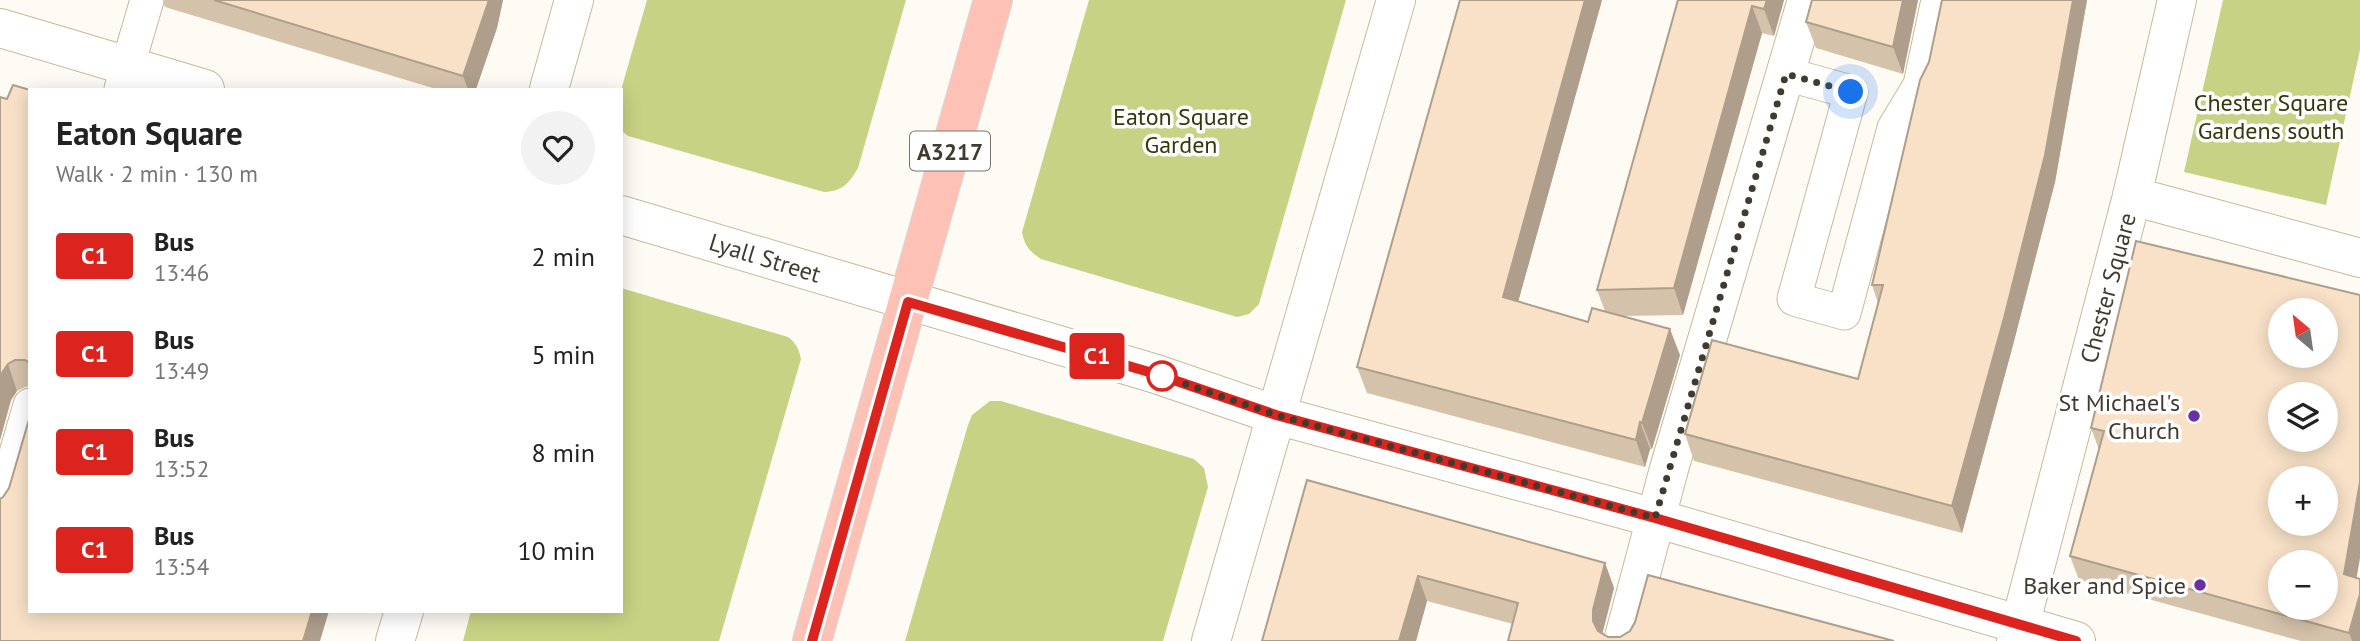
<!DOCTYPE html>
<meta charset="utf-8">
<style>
:root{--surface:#fff;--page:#f2f2f2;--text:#222;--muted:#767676}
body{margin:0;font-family:"PT Sans",sans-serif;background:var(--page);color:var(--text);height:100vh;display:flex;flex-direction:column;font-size:26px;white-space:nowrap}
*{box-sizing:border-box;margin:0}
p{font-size:23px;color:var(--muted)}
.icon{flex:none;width:38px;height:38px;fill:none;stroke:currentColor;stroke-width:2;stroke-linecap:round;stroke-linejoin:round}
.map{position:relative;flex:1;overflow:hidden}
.sheet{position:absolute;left:28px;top:88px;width:595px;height:525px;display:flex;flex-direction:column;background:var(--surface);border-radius:0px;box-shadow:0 4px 18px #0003}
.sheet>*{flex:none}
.badge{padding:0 14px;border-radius:5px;font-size:24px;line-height:46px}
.needle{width:46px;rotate:331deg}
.fabs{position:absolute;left:2268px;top:298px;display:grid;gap:14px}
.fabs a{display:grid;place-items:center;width:70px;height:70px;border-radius:50%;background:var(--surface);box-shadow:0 4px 18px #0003;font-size:35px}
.you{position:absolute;width:35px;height:35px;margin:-18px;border:5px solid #fff;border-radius:50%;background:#1a73e8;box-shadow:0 0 0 10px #1a73e833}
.map>.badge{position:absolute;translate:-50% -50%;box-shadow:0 0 0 4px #fff}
.round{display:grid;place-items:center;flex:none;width:74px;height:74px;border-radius:37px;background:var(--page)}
.head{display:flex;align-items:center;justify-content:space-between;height:119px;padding:0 28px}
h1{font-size:33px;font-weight:800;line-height:52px}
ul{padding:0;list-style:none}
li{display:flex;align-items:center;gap:21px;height:98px;padding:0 28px}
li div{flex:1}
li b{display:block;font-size:26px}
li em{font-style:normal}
li .badge{min-width:77px;font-weight:700;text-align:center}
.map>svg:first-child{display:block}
</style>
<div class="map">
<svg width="2360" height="641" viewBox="0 0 2360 641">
<rect width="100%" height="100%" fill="#fefbf5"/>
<g fill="#c8d284">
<path d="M 647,0 L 906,0 L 858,168 C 849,183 843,191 824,192 L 628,136 L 622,131 L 621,90 Z"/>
<path d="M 1089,0 L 1346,0 L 1259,304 L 1249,314 L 1237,317 L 1041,259 C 1030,252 1024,245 1022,232 Z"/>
<polygon points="2223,0 2360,0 2360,50 2326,205 2184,172"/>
<path d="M 621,288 L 788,337 C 796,343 799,349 801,359 L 719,641 L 463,641 L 471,611 L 621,611 Z"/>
<polygon points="990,401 1001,401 1194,459 1204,468 1208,487 1163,641 905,641 968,425 972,415"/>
</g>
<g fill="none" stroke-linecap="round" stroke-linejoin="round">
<defs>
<g id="lane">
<polyline points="1786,74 1851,92 1794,299 1844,313 1894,128 1920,85 1938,0"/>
<polyline points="121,89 147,0"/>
<polyline points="0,509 30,405"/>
</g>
<g id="street">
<polyline points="2177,0 2132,196 2360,258"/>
<polyline points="0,28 205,89"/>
<polyline points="549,89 574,0"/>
<polyline points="621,215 1156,374 1276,415 1655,518 2076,641"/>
<polyline points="395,641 404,611"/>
<polyline points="1211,641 1396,0"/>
<polyline points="1623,641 1669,469 1807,0"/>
<polyline points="2016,641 2132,196"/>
</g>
<polyline id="primary" points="812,641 993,0"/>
</defs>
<use href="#lane" stroke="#c7b99b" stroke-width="35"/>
<use href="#street" stroke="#c7b99b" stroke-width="40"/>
<use href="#primary" stroke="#d9d8d5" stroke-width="40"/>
<use href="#lane" stroke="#fff" stroke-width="33"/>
<use href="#street" stroke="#fff" stroke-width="38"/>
<use href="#primary" stroke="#fec1b5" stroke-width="38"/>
</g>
<g fill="#d5c2ab">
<polygon points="163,0 503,0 497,28 476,89 436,89 165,7"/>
<polygon points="1460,0 1602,0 1518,302 1588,322 1605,311 1597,290 1678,0 1784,0 1774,36 1762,33 1683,315 1622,316 1680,355 1652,449 1650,449 1645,467 1367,393 1357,367"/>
<polygon points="1812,0 1918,0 1903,74 1816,48 1806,22"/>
<polygon points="1942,0 2087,0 2055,182 2013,345 1962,533 1694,461 1685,434 1858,379 1878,303 1872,285 1929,62"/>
<polygon points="30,90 30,386 25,387 17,391 11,400 0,440 7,99"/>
<polygon points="2136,241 2357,578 2360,641 2301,641 2079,580 2070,556 2099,450 2091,428"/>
<polygon points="1307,480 1605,563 1614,588 1602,634 1608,637 1508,641 1513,624 1427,601 1416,641 1262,641"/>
</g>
<g fill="#ae9e8b">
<polygon points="489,0 503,0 497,28 476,89 468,89 463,76"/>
<polygon points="1585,0 1602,0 1512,324 1503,297"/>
<polygon points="1767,0 1784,0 1774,36 1764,9"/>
<polygon points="1903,0 1918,0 1903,74 1893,47"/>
<polygon points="2073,0 2087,0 2055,182 2013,345 1962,533 1952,506"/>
<polygon points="1752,6 1762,33 1683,315 1674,288"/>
<polygon points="1670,329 1680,355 1652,449 1642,423"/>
<polygon points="8,364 17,391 11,400 0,440 0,380 2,373"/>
<polygon points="1640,422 1650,449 1645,467 1636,440"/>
<polygon points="2360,482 2360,558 2353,599 2344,574"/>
<polygon points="1605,563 1614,588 1602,635 1602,641 1593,621 1593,610"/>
<polygon points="1418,576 1427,601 1416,641 1399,641"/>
<polygon points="2360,594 2360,641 2352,641 2349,633"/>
<polygon points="312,611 329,611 320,641 303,641"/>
</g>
<g fill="#f8e1c7" stroke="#ae9e8b" stroke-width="2" fill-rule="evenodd">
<polygon points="214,0 489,0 463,76"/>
<polygon points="1460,0 1585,0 1503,297 1588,322 1592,308 1670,329 1642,423 1640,422 1636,440 1357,367"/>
<polygon points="1678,0 1767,0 1764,9 1752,6 1674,288 1597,290"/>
<polygon points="1812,0 1903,0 1893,47 1806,22"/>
<polygon points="1942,0 2073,0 2045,155 2004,318 1952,506 1685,434 1712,340 1858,379 1883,285 1872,285 1920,80 1929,62"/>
<polygon points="13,85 30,90 30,363 25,360 15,360 8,364 2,373 0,380 0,97 7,99"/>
<path d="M 2136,241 L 2360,295 L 2360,482 L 2344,574 L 2360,579 L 2360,594 L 2349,633 L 2070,556 L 2104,431 L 2091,428 ZM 2280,310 L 2326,310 L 2326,355 L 2280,355 ZM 2280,394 L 2326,394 L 2326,439 L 2280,439 ZM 2280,478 L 2326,478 L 2326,523 L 2280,523 ZM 2280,562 L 2326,562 L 2326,607 L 2280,607 Z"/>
<polygon points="30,416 30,611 312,611 303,641 0,641 0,499 3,497 9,488"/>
<polygon points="1307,480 1605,563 1593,610 1593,621 1598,631 1608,637 1620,637 1630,631 1635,622 1648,575 1894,641 1508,641 1518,603 1418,576 1399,641 1262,641"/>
</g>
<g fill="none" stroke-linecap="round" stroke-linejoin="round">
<defs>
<polyline id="line" points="812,641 908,302 1156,374 1276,415 1655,518 2076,641"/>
</defs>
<use href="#line" stroke="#fff" stroke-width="16"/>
<use href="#line" stroke="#dc241f" stroke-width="10"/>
<polyline stroke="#413b2f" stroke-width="7" stroke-dasharray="0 12.6" points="1162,376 1156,374 1276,415 1655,518 1786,74 1851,92"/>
</g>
<circle fill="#fff" stroke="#dc241f" stroke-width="3.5" cx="1162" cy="376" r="14"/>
<g fill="#6c30a5" stroke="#fff" stroke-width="2.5">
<circle cx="2194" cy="416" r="7"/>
<circle cx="2200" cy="585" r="7"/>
</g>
<g text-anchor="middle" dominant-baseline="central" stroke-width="7" stroke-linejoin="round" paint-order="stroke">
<rect fill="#fff" stroke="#7a766d" stroke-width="2" x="910" y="131.5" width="80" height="39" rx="5"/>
<g font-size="23" font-weight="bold" fill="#413b2f">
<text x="950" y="151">A3217</text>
</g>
<g font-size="24" fill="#34380c" stroke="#fff">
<text x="2271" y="102">Chester Square<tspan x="2271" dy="28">Gardens south</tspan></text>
<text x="1181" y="116">Eaton Square<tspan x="1181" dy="28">Garden</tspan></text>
</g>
<g font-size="24" fill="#413b2f" stroke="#fff">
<text transform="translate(765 258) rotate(17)">Lyall Street</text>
<text transform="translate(2108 288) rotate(-75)">Chester Square</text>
</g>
<g font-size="24" fill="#413b2f" stroke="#fff" text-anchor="end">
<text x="2180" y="402">St Michael's<tspan x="2180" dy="28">Church</tspan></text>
<text x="2186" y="585">Baker and Spice</text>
</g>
</g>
</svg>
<div class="fabs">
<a><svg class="needle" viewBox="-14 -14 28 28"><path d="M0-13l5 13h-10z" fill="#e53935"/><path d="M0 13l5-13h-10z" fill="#767676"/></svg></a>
<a><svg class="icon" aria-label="layers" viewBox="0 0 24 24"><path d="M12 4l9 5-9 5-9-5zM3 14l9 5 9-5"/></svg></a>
<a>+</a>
<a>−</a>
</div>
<div class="you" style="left:1851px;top:92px"></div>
<b class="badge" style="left:1097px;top:356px;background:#dc241f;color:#fff">C1</b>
<section class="sheet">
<div class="head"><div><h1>Eaton Square</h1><p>Walk · 2 min · 130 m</p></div><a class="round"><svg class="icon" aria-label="heart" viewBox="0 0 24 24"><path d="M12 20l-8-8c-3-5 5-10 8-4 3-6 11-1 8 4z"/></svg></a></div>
<ul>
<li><span class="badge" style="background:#dc241f;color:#fff">C1</span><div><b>Bus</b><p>13:46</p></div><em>2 min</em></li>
<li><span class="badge" style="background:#dc241f;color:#fff">C1</span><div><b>Bus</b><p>13:49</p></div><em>5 min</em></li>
<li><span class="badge" style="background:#dc241f;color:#fff">C1</span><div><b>Bus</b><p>13:52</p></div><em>8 min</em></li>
<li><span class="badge" style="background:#dc241f;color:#fff">C1</span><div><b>Bus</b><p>13:54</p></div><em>10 min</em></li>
</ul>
</section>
</div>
